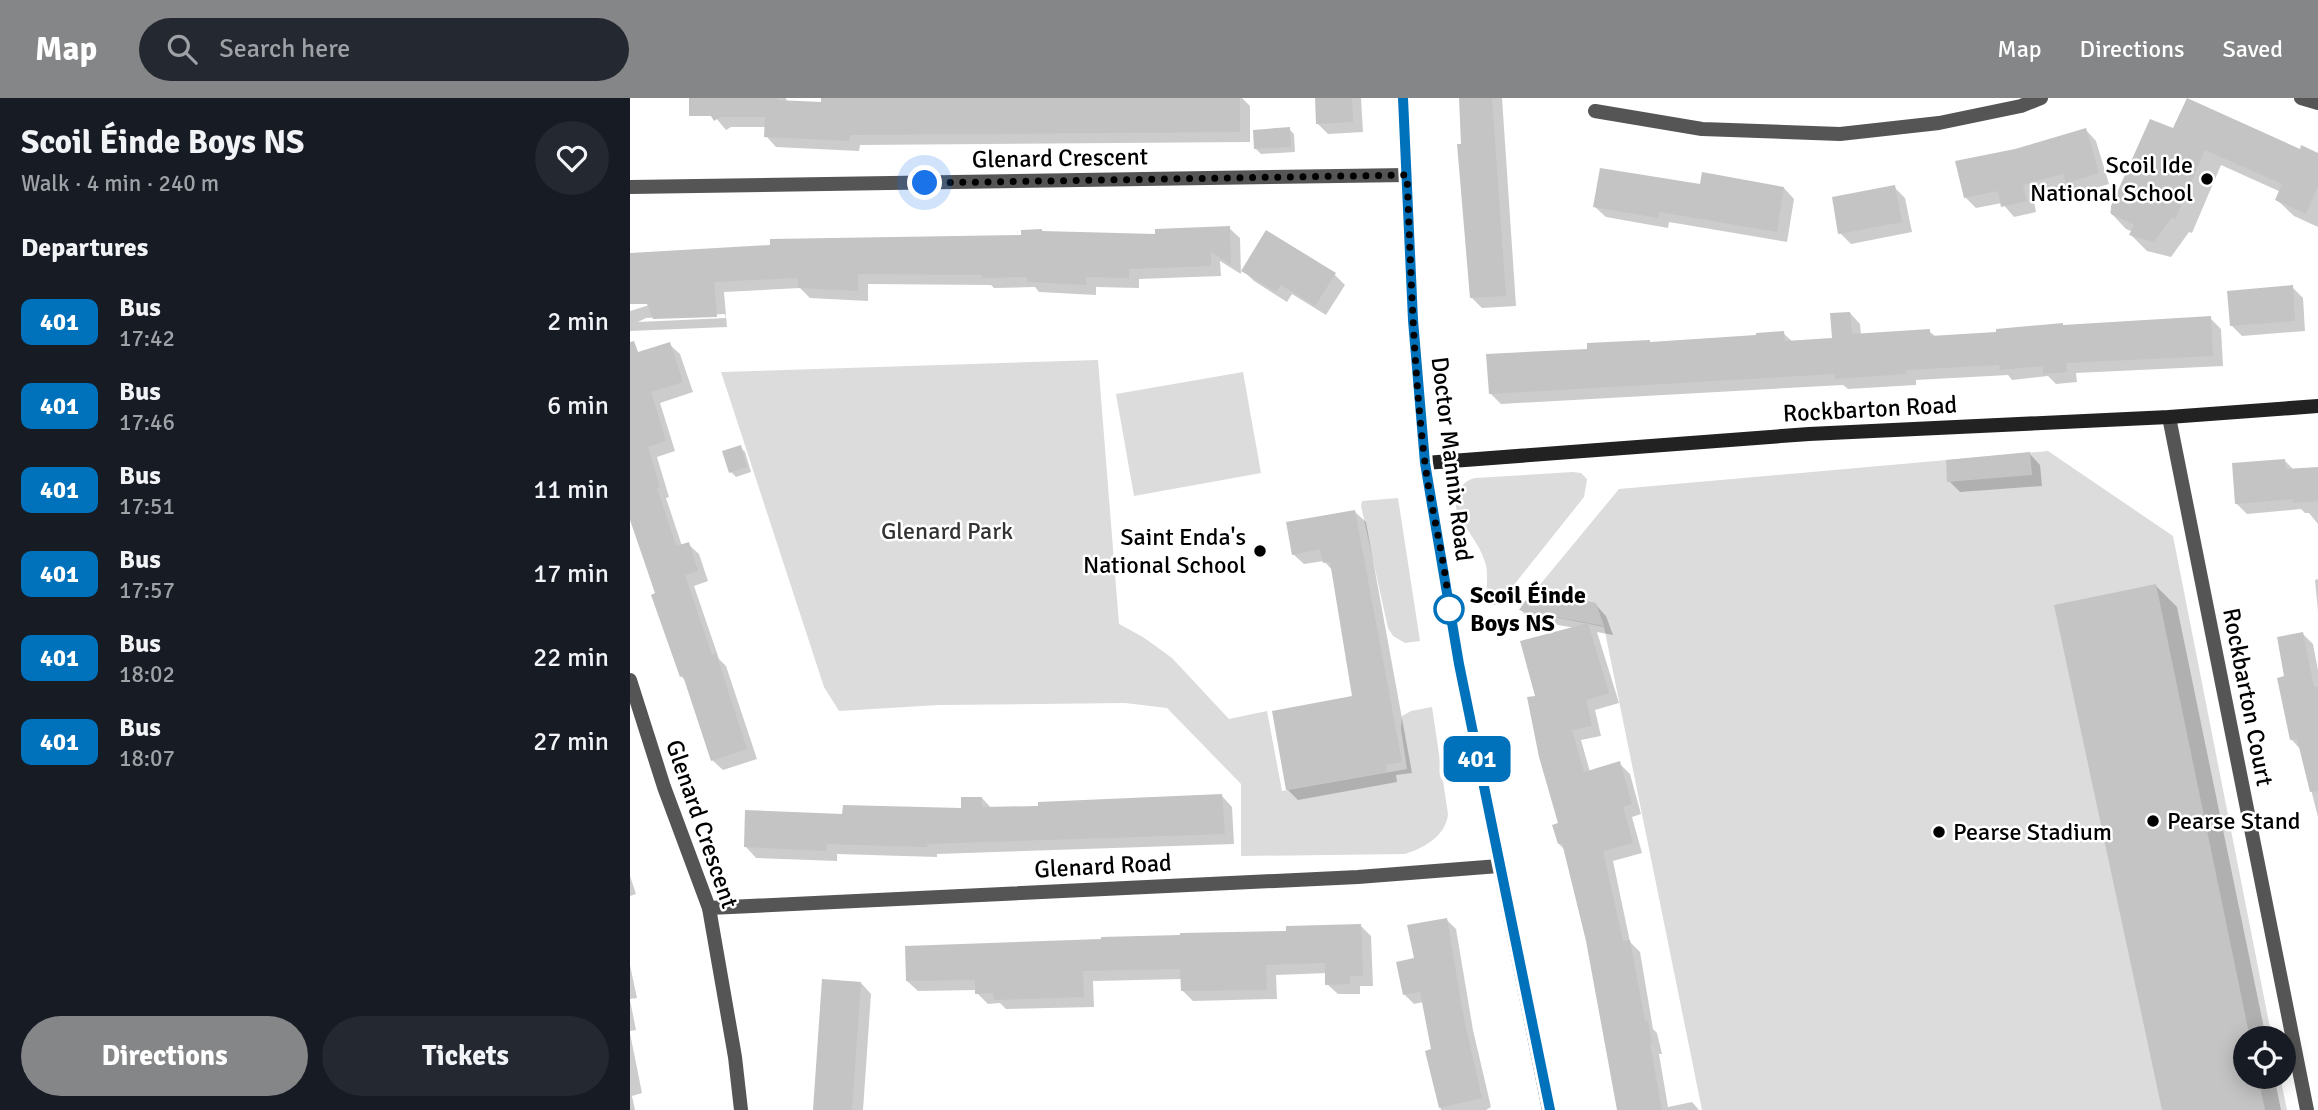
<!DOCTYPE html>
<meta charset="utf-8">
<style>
:root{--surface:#171b24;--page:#242831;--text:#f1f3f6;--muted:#9ea1a6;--accent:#858687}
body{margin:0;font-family:Signika,sans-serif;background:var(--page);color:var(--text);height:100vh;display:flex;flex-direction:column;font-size:26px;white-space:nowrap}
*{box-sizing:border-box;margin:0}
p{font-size:23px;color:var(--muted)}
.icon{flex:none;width:38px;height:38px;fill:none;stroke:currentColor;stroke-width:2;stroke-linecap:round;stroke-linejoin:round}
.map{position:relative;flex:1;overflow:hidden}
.sheet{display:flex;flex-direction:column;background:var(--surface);width:630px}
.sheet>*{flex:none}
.badge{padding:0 14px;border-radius:10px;font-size:24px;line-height:46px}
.controls{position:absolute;left:1603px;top:928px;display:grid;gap:14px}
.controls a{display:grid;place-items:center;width:63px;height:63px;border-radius:50%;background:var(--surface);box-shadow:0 4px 18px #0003;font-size:35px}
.you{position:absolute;width:35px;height:35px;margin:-18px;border:5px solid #fff;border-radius:50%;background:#1a73e8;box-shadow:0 0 0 10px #1a73e833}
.map>.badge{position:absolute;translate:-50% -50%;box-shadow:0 0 0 4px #fff}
h2{padding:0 21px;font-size:26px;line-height:63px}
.round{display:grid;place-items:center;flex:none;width:74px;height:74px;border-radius:37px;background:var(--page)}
.overview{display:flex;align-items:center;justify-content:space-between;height:119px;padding:0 21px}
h1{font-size:33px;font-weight:700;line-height:52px}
.action{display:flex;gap:14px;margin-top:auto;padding:14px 21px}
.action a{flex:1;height:80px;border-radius:42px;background:var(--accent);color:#fff;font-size:28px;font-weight:700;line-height:80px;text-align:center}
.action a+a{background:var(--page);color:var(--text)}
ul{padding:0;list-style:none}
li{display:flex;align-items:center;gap:21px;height:84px;padding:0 21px}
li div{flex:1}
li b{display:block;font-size:26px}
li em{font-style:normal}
li .badge{min-width:77px;font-weight:700;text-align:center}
header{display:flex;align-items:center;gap:42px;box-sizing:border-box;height:98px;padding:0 35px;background:var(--accent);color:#fff}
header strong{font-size:33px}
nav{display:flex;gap:38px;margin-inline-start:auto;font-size:24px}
.search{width:490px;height:63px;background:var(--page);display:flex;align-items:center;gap:18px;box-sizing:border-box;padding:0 24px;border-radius:38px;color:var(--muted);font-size:26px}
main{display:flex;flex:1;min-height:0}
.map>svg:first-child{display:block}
</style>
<header>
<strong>Map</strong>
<div class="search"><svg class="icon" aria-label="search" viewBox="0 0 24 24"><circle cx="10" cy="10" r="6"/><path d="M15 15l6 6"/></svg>Search here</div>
<nav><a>Map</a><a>Directions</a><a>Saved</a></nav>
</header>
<main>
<section class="sheet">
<div class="overview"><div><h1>Scoil Éinde Boys NS</h1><p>Walk · 4 min · 240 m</p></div><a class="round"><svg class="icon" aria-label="heart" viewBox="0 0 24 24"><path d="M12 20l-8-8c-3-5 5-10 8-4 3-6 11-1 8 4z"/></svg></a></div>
<h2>Departures</h2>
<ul>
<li><span class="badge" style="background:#0072bc;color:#fff">401</span><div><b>Bus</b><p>17:42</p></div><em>2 min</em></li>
<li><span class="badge" style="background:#0072bc;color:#fff">401</span><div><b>Bus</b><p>17:46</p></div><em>6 min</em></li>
<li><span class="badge" style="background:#0072bc;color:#fff">401</span><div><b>Bus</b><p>17:51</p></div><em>11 min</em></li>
<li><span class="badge" style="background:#0072bc;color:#fff">401</span><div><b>Bus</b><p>17:57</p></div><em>17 min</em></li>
<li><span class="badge" style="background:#0072bc;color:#fff">401</span><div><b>Bus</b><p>18:02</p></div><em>22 min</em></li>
<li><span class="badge" style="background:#0072bc;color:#fff">401</span><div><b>Bus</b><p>18:07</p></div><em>27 min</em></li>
</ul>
<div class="action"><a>Directions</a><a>Tickets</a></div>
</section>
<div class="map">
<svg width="1688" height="1012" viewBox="0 0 1688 1012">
<rect width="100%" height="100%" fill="#fff"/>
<g fill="#dcdcdc">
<path d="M 468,262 L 489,526 L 513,539 L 542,560 L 599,621 L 637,613 L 652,693 L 777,671 L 771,631 L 772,618 L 781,613 L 802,609 L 818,716 C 816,738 794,750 775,756 L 611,758 L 611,686 L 537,610 L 495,605 L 309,607 L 209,613 L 194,589 L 91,274 Z"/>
<polygon points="613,274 631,375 504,398 486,296"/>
<polygon points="1418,353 1543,438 1642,940 1615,940 1615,978 1650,978 1657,1012 1072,1012 974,529 889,512 989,391"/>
<path d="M 943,374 L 951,375 L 957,381 L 954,399 L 872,502 L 866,507 L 861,507 C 853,497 860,477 855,464 C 849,444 833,429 826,410 C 826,396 831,383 845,380 Z"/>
<polygon points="768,400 790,543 775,545 763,538 758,530 731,408 732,403"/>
</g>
<g fill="#0003" fill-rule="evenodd">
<polygon points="69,0 156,0 157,4 192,6 192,0 612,0 620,8 620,44 230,47 229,53 146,49 136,38 136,29 101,29 96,32"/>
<polygon points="686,0 731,0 733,34 698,36 687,25"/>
<polygon points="830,0 872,0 886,208 852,210 842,200"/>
<polygon points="1521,23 1544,33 1670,53 1672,49 1688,57 1688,129 1664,118 1647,102 1651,94 1591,67 1562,135 1559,134 1541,159 1517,153 1501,137 1503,134 1496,131 1480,114"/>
<polygon points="659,31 664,36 665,54 631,56 626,51"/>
<polygon points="1456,32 1466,43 1479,86 1448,95 1440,87 1403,98 1406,114 1384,119 1372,105 1346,110 1335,99 1385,52"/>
<polygon points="1072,88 1154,90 1164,101 1157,144 1039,124 1038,130 976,119 965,109"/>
<polygon points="1264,89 1275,100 1282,134 1221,146 1210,135"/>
<path d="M 599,130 L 610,140 L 611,176 L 590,163 L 591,178 L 509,181 L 509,190 L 466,189 L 466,197 L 409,194 L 405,189 L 364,190 L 361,187 L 238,186 L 238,203 L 180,200 L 170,190 L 94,194 L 97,229 L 0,233 L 0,213 L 36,202 L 0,202 L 0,156 L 527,137 ZM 95,216 L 96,220 L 8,224 L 16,220 Z"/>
<polygon points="614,173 704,176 715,187 696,217 662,196 657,204 624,183"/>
<polygon points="1662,189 1673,200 1675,233 1612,238 1602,228"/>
<polygon points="1220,215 1230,226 1231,237 1299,233 1306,239 1580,220 1591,231 1593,268 1446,275 1447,284 1426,286 1418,278 1382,282 1378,277 1286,282 1286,287 1218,291 1213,287 871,306 860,295 959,252 1153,235 1163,244 1204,242"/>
<polygon points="39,246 50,256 63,294 30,305 45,353 27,359 39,399 36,400 52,448 58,446 69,456 78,483 64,488 89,561 96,568 127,661 93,672 82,662 57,584 51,578 0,414 0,258"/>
<polygon points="110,349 115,354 121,374 106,379 101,374"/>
<polygon points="1400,356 1410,367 1412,388 1330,394 1319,383"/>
<polygon points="1654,362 1664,372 1688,370 1688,426 1679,415 1675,415 1671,411 1617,416 1606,405"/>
<polygon points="725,414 736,424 782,675 766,677 767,684 668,702 657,691 724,600 703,473 694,463 674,466 663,456"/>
<polygon points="1688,481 1688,513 1685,482"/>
<polygon points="1525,487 1547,509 1636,940 1615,940 1615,978 1644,978 1651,1012 1534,1012"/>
<polygon points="966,507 976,518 983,537 967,534 989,605 965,612 971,638 951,642 960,674 989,665 1000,676 1011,716 1002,719 1012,755 983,763 1000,844 1010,854 1023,931 1027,935 1032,956 1029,956 1038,1009 1062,1004 1069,1012 989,1012 958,843 935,752 929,746 930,727 907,599 945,530 901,522 891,512"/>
<polygon points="1673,536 1683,546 1688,572 1688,719 1671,652 1661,641 1656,580"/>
<polygon points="592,698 602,709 604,746 307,756 307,759 207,756 207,763 126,760 116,749 333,712 352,700 362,711"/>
<polygon points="0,778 6,796 0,798"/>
<polygon points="816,821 826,831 843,932 861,1009 856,1012 811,1012 797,954 803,953 794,904 784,906 774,896 786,862"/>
<polygon points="731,828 741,838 743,888 730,888 730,896 708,896 697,886 697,875 646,877 647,901 563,903 552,892 552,881 463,883 464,909 376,911 370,905 358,906 347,895 347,892 288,893 277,883"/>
<polygon points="0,867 7,900 0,901"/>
<polygon points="231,885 241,896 233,1012 185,1012"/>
<polygon points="0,902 6,932 0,933"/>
<polygon points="0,935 12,995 2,998 5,1012 0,1012"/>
</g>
<g fill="#c4c4c4">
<polygon points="59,0 147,0 147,2 191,4 191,0 610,0 610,34 220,37 219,43 134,39 135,19 90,19 84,23 81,18 59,18"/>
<polygon points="685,0 722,0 723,24 686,26"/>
<polygon points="829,0 862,0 876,198 840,200 827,46 831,46"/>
<polygon points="1557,0 1670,51 1671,47 1688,55 1688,88 1676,116 1645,102 1652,86 1575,52 1545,121 1542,119 1524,144 1499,137 1504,127 1481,116 1481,108 1520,21 1543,30"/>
<polygon points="660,29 661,49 624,51 623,32"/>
<polygon points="1456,30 1469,75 1436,85 1433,76 1393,87 1397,103 1371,109 1368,93 1334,100 1325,63 1385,51"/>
<polygon points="970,70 1070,86 1072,74 1154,89 1147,134 1029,114 1028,120 963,109"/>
<polygon points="1265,87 1272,124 1208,136 1202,99"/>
<polygon points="600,128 601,167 581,154 581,168 499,171 499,180 456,179 456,187 397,184 397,179 352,180 352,177 228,176 228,193 168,190 168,180 84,184 87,219 23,221 17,206 0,206 0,155 140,147 140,141 391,137 391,132 412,131 412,133 525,136 525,131"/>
<polygon points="636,132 706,175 685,208 651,187 646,194 611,173"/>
<polygon points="1663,187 1665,223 1600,228 1597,193"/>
<polygon points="1220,214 1222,236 1300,231 1300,238 1366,234 1366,231 1433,225 1433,227 1581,218 1583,258 1436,265 1437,274 1413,276 1413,268 1370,272 1369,267 1276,272 1276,276 1205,281 1205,276 859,296 856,256 957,251 957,245 1020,242 1020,244 1126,237 1126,235 1154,233 1155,243 1202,240 1200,215"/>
<polygon points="4,243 8,254 40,244 53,284 21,294 36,343 18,349 30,389 27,390 46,448 59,444 68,473 55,477 82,557 86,555 117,651 81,663 53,578 50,579 21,497 25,495 0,422 0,244"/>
<polygon points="111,347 117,369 99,375 92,353"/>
<polygon points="1400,354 1402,377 1317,384 1316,362"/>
<polygon points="1655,361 1656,371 1688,369 1688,403 1663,405 1663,401 1605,406 1602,365"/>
<polygon points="725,412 772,664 756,667 757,674 656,692 642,613 722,598 700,464 693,465 690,451 662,457 656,424"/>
<polygon points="1526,486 1620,940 1615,940 1615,978 1628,978 1635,1012 1532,1012 1424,507"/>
<polygon points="903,492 966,505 974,528 958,525 979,595 956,602 962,628 942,632 954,674 990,663 1002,706 993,709 1003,745 973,753 993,843 1000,842 1015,923 1018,923 1022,946 1020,946 1032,1012 987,1012 956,843 932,745 928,746 922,727 928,725 909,659 897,599 905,598 890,543 958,525 889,512"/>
<polygon points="1673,534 1684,589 1688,589 1688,693 1680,694 1667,641 1660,642 1647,580 1654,578 1647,539"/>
<polygon points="592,696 595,736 297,746 297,749 197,746 196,753 114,749 115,712 212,716 213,707 331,710 331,699 352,699 352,709 408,708 408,704"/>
<polygon points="817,820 834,921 852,1000 809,1010 795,953 801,951 790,894 773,897 766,864 784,860 777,827"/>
<polygon points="731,826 733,878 720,878 720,886 695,887 695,865 636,867 637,892 551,893 550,871 453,873 454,899 364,902 363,895 345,896 345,882 276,883 275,848 471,841 471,839 550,837 550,835 656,833 656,828"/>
<polygon points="192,881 231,884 222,1012 183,1012"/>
</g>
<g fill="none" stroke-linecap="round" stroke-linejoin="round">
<g stroke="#555" stroke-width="14">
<polyline points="1671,0 1688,5"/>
<polyline points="965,13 1072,31 1210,36 1309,25 1391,8 1411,0"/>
<polyline points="0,89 777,77"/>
<polyline points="1539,319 1677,1012"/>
<polyline points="0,582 34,689 79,810 105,959 111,1012"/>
<polyline points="79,810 728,779 869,768"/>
</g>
<g stroke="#222" stroke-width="14">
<polyline points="773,0 783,222 795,365 829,566 919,1012"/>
<polyline points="795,365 1179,336 1539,319 1688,308"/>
</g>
</g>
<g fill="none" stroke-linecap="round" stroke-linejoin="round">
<defs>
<polyline id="line" points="773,0 783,222 795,365 829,566 920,1012"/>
</defs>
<use href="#line" stroke="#fff" stroke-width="16"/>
<use href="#line" stroke="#0072bc" stroke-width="10"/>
<path stroke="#000" stroke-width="7" stroke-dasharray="0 12.6" d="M 295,85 L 777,77 C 781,173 783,269 795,365 C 801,413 816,464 819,511"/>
</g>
<g fill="#000" stroke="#fff" stroke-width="2.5">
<circle cx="1577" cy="81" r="7"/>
<circle cx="630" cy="453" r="7"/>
<circle cx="1523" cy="723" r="7"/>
<circle cx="1309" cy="734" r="7"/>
</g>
<circle fill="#fff" stroke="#0072bc" stroke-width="3.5" cx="819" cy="511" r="14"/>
<g text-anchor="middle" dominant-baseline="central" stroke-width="5" stroke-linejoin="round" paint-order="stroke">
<g font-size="24" fill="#000" stroke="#fff">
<text transform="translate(430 60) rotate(-1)">Glenard Crescent</text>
<text transform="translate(1240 311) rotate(-3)">Rockbarton Road</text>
<text transform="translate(822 361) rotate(83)">Doctor Mannix Road</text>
<text transform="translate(1618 599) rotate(79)">Rockbarton Court</text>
<text transform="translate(72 726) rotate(71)">Glenard Crescent</text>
<text transform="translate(473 768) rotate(-3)">Glenard Road</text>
</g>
<g font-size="24" fill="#000" stroke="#fff" text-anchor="end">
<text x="1563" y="67">Scoil Ide<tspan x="1563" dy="28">National School</tspan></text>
<text x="616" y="439">Saint Enda's<tspan x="616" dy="28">National School</tspan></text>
<text x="1537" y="723" text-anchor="start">Pearse Stand</text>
<text x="1323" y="734" text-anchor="start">Pearse Stadium</text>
</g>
<g font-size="24" fill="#333" stroke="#fff">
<text x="317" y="433">Glenard Park</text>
</g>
<g font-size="24" font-weight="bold" fill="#000" stroke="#fff" text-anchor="start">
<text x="840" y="497">Scoil Éinde<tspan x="840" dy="28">Boys NS</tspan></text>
</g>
</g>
</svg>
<div class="controls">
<a><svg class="icon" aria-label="locate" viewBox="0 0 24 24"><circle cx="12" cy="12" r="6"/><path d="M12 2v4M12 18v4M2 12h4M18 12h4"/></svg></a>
</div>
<div class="you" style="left:295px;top:85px"></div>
<b class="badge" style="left:847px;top:661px;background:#0072bc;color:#fff">401</b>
</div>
</main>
